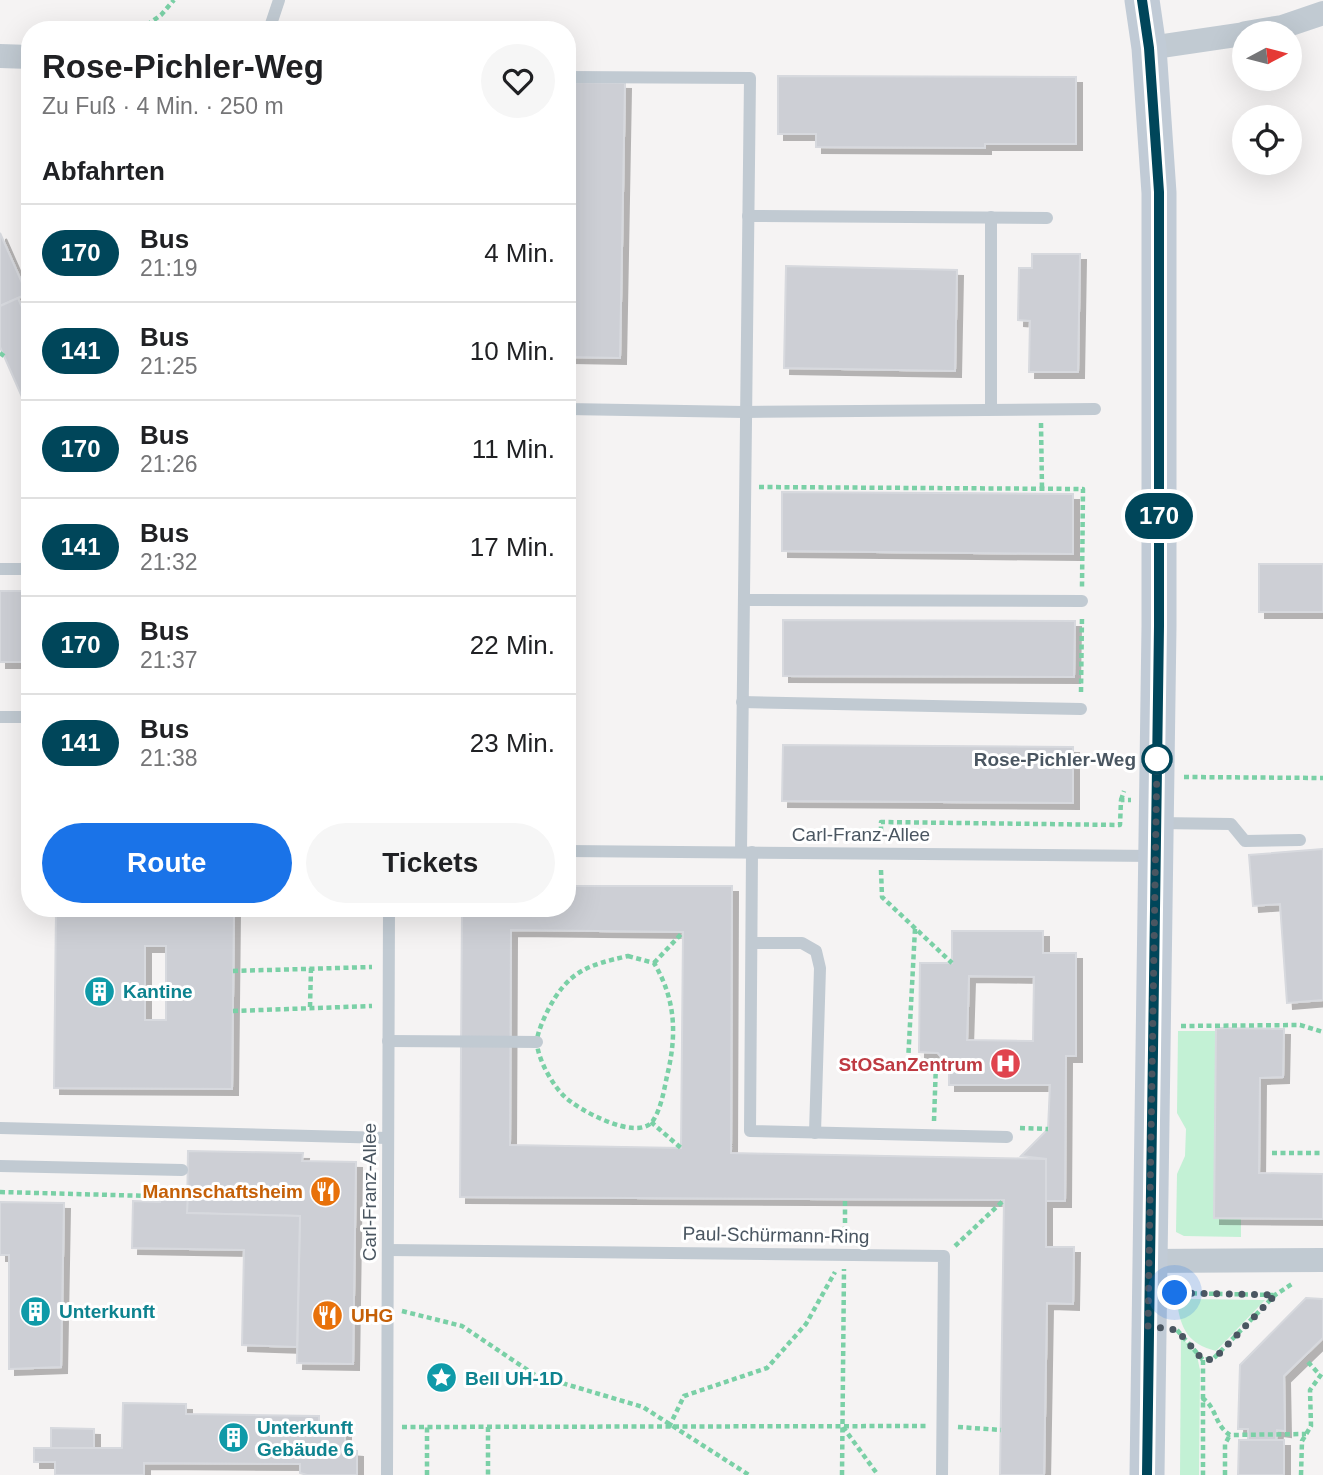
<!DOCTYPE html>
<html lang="de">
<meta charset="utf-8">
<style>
:root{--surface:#fff;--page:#f6f6f6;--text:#202124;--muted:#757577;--line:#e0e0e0;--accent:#1a73e8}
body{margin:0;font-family:Arial,sans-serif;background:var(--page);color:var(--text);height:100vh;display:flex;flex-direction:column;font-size:26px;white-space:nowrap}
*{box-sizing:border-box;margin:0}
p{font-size:23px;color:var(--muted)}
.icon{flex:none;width:38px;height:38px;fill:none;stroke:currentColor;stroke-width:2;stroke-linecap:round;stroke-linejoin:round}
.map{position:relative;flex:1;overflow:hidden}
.sheet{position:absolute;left:21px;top:21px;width:555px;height:896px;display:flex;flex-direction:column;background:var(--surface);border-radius:28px;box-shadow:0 7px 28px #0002}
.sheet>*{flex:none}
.badge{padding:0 14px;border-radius:23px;font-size:24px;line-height:46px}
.needle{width:46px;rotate:83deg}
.tools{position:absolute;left:1232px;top:21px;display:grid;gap:14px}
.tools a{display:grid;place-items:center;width:70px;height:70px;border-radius:50%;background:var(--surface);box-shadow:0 7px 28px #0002;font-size:35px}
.you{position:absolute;width:35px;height:35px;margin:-18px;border:5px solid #fff;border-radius:50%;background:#1a73e8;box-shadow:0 0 0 10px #1a73e833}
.map>.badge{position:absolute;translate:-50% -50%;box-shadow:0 0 0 4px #fff}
h2{padding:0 21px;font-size:26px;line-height:63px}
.round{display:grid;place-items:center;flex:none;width:74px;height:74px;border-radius:37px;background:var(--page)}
.summary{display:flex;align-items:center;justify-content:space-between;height:119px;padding:0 21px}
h1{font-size:33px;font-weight:700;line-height:52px}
.cta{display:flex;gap:14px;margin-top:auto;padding:14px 21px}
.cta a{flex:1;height:80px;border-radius:42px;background:var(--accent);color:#fff;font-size:28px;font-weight:700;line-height:80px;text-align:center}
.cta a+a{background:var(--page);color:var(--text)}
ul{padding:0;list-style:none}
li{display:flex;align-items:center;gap:21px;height:98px;padding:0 21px;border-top:2px solid var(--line)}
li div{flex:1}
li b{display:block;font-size:26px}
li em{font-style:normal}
li .badge{min-width:77px;font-weight:700;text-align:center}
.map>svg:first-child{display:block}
</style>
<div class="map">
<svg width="1323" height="1475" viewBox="0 0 1323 1475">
<defs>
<filter id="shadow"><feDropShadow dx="6" dy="6" stdDeviation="0" flood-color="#0004"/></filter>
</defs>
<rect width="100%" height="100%" fill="#f5f3f3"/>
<g fill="#c3f1d5">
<polygon points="1178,1031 1216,1031 1214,1218 1241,1219 1241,1237 1184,1236 1176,1232 1177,1174 1185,1156 1186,1129 1177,1113"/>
<path d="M 1188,1299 L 1265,1300 L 1216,1351 C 1188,1344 1181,1329 1177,1303 Z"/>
<polygon points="1181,1336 1197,1356 1200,1370 1199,1475 1180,1475"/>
</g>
<g fill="#cdcfd5" stroke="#d7d9de" stroke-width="2" fill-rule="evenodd" filter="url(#shadow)">
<polygon points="778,76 1076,77 1076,144 985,144 985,148 816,147 816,134 778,134"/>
<polygon points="567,82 625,83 620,358 567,357"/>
<polygon points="0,233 27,294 0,306"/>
<polygon points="1032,254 1080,254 1078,372 1029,372 1030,321 1018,320 1019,268 1032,268"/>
<polygon points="786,266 957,270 955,371 784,368"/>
<polygon points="18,298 30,326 30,394 22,397 0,347 0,306"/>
<polygon points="782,492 1073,494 1073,554 782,551"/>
<rect x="1259" y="564" width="64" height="48"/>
<rect x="0" y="591" width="30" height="71"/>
<polygon points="783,620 1075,621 1074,677 783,676"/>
<polygon points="783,745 1073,747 1073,803 782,801"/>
<polygon points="1323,849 1323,1000 1287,1003 1280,904 1253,906 1249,855"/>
<path d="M 567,886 L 732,886 L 731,1153 L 1046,1159 L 1046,1247 L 1074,1247 L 1073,1304 L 1047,1303 L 1044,1475 L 1000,1475 L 1004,1200 L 460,1197 L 462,908 L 567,908 ZM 511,930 L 683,932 L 681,1148 L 510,1145 Z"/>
<path d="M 56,908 L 234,908 L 232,1089 L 54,1088 ZM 145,946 L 166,946 L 166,1020 L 145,1020 Z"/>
<path d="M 952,931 L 1043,931 L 1043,953 L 1076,953 L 1076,1056 L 1066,1056 L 1065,1201 L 1046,1201 L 1046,1159 L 1021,1156 L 1048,1129 L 1050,1085 L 949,1085 L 949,1068 L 938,1053 L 919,1052 L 920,963 L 952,963 ZM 969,976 L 1034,977 L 1033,1041 L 967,1040 Z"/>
<polygon points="1216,1028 1284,1029 1283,1077 1260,1078 1259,1173 1323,1174 1323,1219 1214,1218"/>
<polygon points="188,1151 303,1153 302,1161 356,1162 353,1364 297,1363 300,1216 187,1213"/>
<polygon points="160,1189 188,1190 187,1213 300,1216 297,1347 242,1345 244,1250 132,1248 133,1201 160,1202"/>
<polygon points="0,1202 64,1203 61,1367 9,1369 9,1255 0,1255"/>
<polygon points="1306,1298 1323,1299 1323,1338 1284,1376 1285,1431 1277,1430 1276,1440 1248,1440 1248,1429 1238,1429 1240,1365"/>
<polygon points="123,1403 186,1404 186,1414 319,1416 319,1428 345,1428 345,1450 357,1451 357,1475 307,1475 300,1473 300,1464 144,1463 144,1475 55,1475 55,1462 34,1462 34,1448 122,1448"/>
<polygon points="51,1428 94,1429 94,1448 51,1448"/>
<polygon points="1239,1440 1284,1440 1284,1475 1238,1475"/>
</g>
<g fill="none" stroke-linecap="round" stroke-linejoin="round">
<g stroke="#7ad0a6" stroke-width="4.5" stroke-dasharray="5 3.5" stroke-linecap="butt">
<polyline points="140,30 161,15 174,0"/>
<polyline points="0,353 4,356"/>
<polyline points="1041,423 1042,489"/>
<polyline points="759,487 1083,489 1082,587"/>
<polyline points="1081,692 1082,617"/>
<polyline points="1184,777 1323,778"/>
<polyline points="1121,800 1124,791"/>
<polyline points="881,840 881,822 1120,825 1121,800 1131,800"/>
<polyline points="881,870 882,897 952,963"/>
<polyline points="915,929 908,1062 944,1061"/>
<path d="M 628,956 L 654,963 C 676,1000 677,1035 667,1076 C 664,1090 661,1110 652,1122 C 635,1141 579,1110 565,1097 C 553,1086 536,1057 537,1040 C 538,1031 544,1018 548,1010 C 568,971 588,965 628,956 Z"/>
<polyline points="654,963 683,932"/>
<polyline points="233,971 372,967"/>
<polyline points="310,1007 311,968"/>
<polyline points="233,1011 372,1006"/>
<polyline points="1181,1026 1300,1025 1323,1032"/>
<polyline points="934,1121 936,1063"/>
<polyline points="651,1122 681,1148"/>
<polyline points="1020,1128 1048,1129"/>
<polyline points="1272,1153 1323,1153"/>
<polyline points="0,1192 151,1196"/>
<polyline points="845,1240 845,1199"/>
<polyline points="955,1246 1004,1200"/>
<polyline points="1175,1293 1275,1295"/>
<polyline points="402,1311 462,1326 535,1375 643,1407 749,1475"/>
<polyline points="1177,1330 1203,1360 1214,1358 1275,1295 1292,1284"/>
<polyline points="1203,1360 1203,1475"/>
<polyline points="1308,1362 1319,1374"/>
<path d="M 1202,1398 C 1217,1407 1214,1425 1230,1435 L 1306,1434"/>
<polyline points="402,1427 928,1426"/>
<polyline points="488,1427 488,1475"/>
<polyline points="669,1427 684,1396 767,1368 806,1324 835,1272"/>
<polyline points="843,1427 878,1475"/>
<polyline points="958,1427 1001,1430"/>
<polyline points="427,1475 427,1427"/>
<polyline points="842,1475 844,1269"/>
<polyline points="1225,1475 1225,1444 1230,1435"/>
<polyline points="1301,1475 1302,1441 1311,1426 1310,1390 1323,1372"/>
</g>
<g stroke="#c1cad2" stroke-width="12">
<polyline points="269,30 279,0"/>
<polyline points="567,77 750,78 741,852"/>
<polyline points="748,216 1047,218"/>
<polyline points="567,409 744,412 1095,409"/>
<polyline points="991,409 991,217"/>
<polyline points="0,569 30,569"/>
<polyline points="744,600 1082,601"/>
<polyline points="742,702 1081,709"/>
<polyline points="0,717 30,717"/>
<polyline points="1158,823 1231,824 1245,841 1300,840"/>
<polyline points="567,851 1154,856"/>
<polyline points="752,852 750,1131 1007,1137"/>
<polyline points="752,943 802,943 816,951 820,968 815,1133"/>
<polyline points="388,1041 537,1042"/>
<polyline points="0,1128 388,1138"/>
<polyline points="0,1166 182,1170"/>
<polyline points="388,1250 944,1256 942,1475"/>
<polyline points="387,1475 389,908"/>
</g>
<g stroke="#c1cad2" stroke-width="24">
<polyline points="1246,33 1282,27 1323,13"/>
<polyline points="1149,48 1244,34"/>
<polyline points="0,56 30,57"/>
<polyline points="1149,1261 1323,1260"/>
</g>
<polyline stroke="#c1cbd6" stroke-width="35" points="1142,0 1149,48 1159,193 1159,626 1147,1475"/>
</g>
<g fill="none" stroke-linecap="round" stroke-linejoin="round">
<defs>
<polyline id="line" points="1142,0 1149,48 1159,192 1159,626 1147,1475"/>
</defs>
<use href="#line" stroke="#fff" stroke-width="16"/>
<use href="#line" stroke="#00465a" stroke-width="10"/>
<polyline stroke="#4a5661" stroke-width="7" stroke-dasharray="0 12.6" points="1157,759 1148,1326 1177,1330 1203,1360 1214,1359 1275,1295 1175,1293"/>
</g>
<defs>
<symbol id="building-disc" viewBox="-11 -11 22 22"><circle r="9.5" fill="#0f9aa8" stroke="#fff"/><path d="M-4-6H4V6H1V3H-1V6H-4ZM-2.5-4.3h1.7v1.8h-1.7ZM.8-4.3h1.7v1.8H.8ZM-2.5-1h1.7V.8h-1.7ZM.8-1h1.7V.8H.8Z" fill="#fff"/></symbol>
<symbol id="hospital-disc" viewBox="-11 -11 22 22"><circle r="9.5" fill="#e0444e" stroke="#fff"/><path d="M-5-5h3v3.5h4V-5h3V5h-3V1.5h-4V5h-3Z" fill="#fff"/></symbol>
<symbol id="restaurant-disc" viewBox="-11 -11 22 22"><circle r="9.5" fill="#e8710a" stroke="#fff"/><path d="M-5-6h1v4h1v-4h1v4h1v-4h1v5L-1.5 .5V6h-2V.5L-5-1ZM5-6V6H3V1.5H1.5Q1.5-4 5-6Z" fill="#fff"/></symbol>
<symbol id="sight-disc" viewBox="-11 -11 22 22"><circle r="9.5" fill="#0f9aa8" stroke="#fff"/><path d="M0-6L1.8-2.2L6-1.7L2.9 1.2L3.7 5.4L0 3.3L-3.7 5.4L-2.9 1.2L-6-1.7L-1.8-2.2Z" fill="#fff"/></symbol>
</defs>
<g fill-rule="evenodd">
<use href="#building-disc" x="82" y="974" width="35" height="35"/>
<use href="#hospital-disc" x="988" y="1046" width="35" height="35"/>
<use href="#restaurant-disc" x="308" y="1174" width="35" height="35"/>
<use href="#building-disc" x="18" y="1294" width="35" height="35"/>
<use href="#restaurant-disc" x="310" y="1298" width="35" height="35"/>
<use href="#sight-disc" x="424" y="1360" width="35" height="35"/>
<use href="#building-disc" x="216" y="1420" width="35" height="35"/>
</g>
<circle fill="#fff" stroke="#00465a" stroke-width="3.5" cx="1157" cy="759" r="14"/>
<g text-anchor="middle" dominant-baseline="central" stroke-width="6" stroke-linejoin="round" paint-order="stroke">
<g font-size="19" font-weight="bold" fill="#4a5661" stroke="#fff" text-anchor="end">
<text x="1136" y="759">Rose-Pichler-Weg</text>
</g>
<g font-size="19" fill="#4a5661" stroke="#fff">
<text x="861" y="834">Carl-Franz-Allee</text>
<text transform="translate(369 1192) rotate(-90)">Carl-Franz-Allee</text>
<text transform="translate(776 1235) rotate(1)">Paul-Schürmann-Ring</text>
</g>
<g font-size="19" font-weight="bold" fill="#0d838f" stroke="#fff" text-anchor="start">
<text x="123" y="991">Kantine</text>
<text x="59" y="1311">Unterkunft</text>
<text x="465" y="1378">Bell UH-1D</text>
<text x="257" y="1427">Unterkunft<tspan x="257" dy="22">Gebäude 6</tspan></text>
</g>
<g font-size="19" font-weight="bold" fill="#be3a42" stroke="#fff" text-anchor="end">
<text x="983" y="1064">StOSanZentrum</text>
</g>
<g font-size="19" font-weight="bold" fill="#c56008" stroke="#fff" text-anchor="end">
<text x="303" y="1191">Mannschaftsheim</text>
<text x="351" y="1315" text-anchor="start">UHG</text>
</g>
</g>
</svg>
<div class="tools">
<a><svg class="needle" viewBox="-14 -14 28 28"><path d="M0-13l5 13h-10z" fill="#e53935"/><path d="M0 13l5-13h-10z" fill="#757577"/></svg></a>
<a><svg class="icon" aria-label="locate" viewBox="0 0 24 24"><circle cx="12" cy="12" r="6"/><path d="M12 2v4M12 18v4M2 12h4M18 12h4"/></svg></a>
</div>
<div class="you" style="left:1175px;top:1293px"></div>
<b class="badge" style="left:1159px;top:516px;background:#00465a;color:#fff">170</b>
<section class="sheet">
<div class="summary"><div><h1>Rose-Pichler-Weg</h1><p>Zu Fuß · 4 Min. · 250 m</p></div><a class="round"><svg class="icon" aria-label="heart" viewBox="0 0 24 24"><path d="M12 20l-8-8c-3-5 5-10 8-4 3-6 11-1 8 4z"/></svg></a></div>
<h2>Abfahrten</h2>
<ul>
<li><span class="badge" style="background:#00465a;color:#fff">170</span><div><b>Bus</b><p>21:19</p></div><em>4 Min.</em></li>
<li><span class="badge" style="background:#00465a;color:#fff">141</span><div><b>Bus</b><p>21:25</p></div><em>10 Min.</em></li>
<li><span class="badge" style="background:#00465a;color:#fff">170</span><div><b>Bus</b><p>21:26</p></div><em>11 Min.</em></li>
<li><span class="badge" style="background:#00465a;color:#fff">141</span><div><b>Bus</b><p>21:32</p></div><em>17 Min.</em></li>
<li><span class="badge" style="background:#00465a;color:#fff">170</span><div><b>Bus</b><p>21:37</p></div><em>22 Min.</em></li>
<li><span class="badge" style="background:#00465a;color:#fff">141</span><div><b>Bus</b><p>21:38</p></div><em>23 Min.</em></li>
</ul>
<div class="cta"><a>Route</a><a>Tickets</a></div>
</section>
</div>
